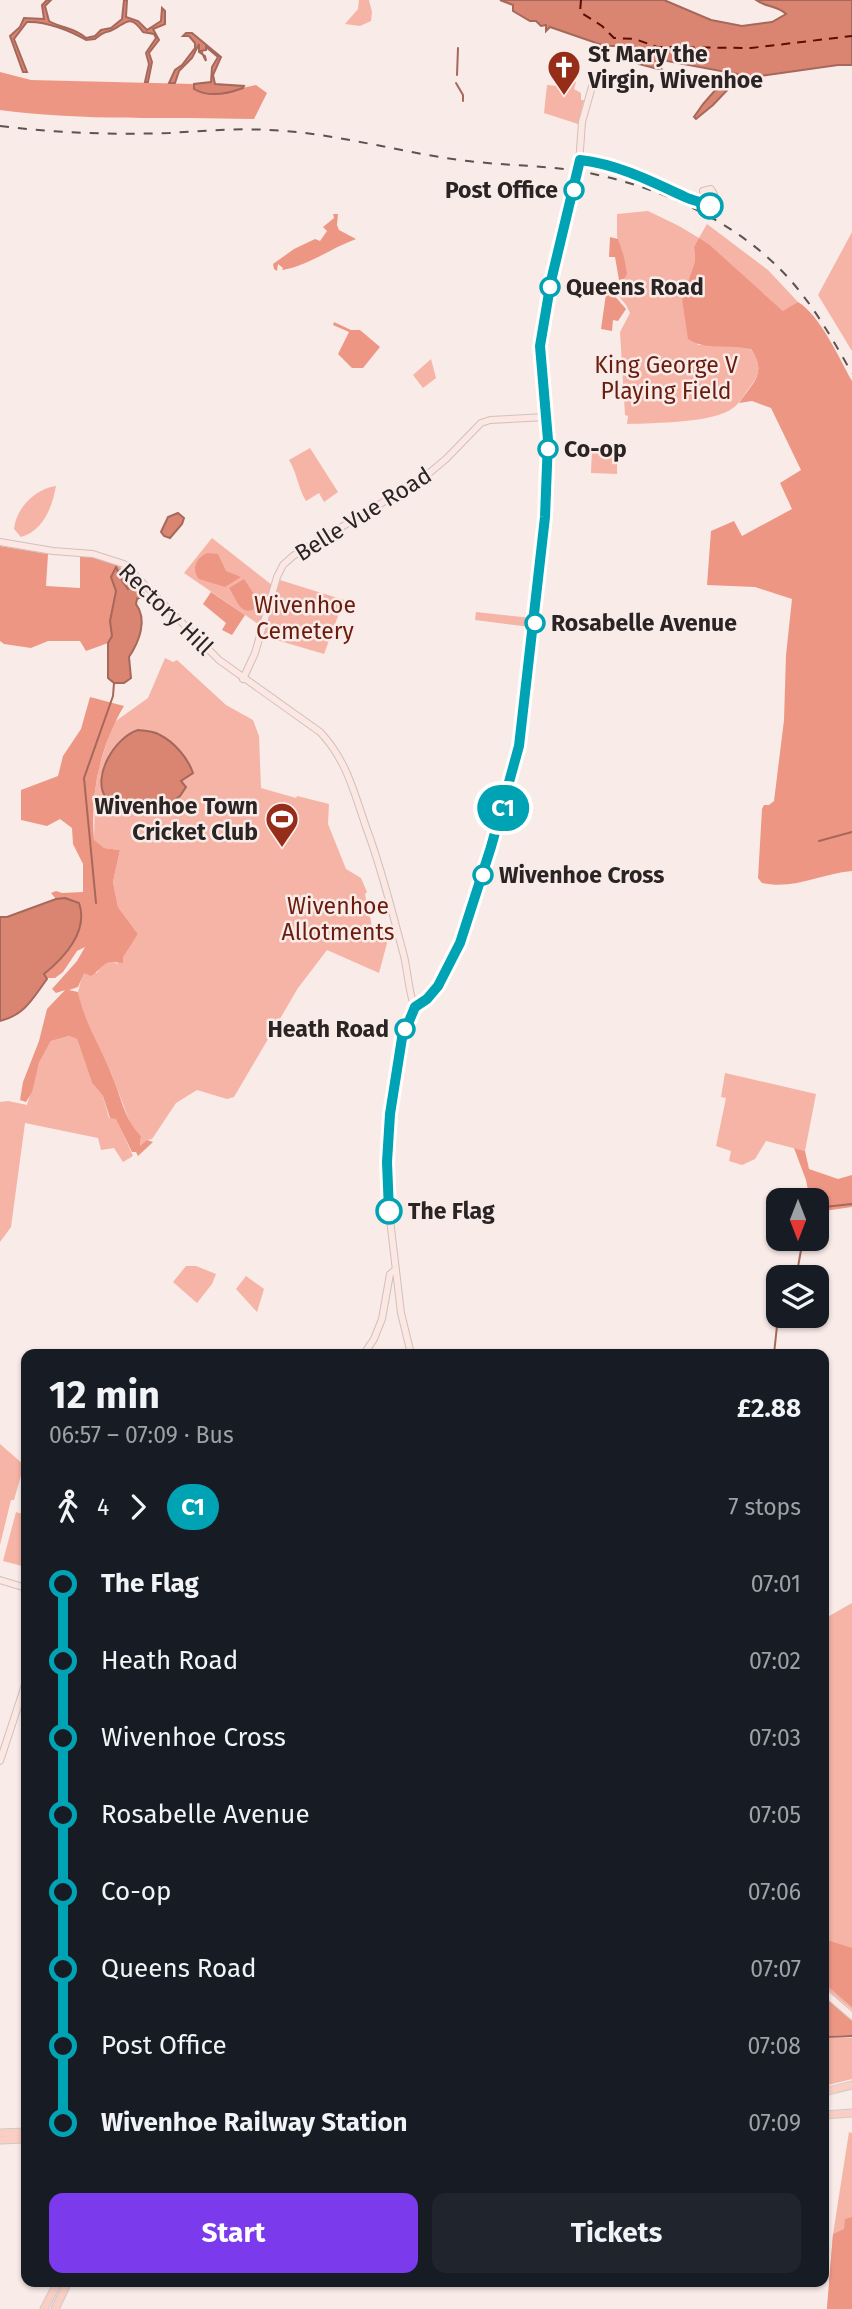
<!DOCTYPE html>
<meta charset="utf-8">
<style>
:root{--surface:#171b24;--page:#20242c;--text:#f1f3f6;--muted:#9ea1a6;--accent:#7c3aed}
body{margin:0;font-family:"Fira Sans",sans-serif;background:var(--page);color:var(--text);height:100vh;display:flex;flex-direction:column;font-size:26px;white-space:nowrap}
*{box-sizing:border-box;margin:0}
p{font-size:23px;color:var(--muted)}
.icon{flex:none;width:38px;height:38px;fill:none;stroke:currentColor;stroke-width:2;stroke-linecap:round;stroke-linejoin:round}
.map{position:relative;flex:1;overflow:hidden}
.side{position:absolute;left:21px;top:1349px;width:808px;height:938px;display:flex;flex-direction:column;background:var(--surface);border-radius:14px;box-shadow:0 2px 5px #0004}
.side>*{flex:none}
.badge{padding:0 14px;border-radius:23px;font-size:24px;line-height:46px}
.needle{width:46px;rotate:180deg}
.fabs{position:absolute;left:766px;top:1188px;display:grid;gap:14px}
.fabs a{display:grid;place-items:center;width:63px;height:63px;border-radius:14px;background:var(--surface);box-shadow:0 2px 5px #0004;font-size:35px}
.map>.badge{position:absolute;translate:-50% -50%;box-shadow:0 0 0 4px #fff}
.legs{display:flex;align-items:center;gap:10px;height:77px;padding:0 28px;font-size:23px}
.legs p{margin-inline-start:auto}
.summary{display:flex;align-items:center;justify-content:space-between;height:119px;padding:0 28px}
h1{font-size:38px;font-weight:700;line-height:52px}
.action{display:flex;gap:14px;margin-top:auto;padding:14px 28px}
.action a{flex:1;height:80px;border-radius:14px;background:var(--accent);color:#fff;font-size:28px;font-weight:700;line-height:80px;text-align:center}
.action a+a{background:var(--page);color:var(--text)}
ul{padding:0 28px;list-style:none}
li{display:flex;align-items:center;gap:24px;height:77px;font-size:26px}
li i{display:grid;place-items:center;width:10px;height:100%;margin:0 9px;background:currentColor}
li i::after{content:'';width:18px;height:18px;margin:-9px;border:5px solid;border-radius:50%;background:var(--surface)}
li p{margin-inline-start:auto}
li:first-child i{background:linear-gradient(#0000 50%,currentColor 0)}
li:last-child i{background:linear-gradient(currentColor 50%,#0000 0)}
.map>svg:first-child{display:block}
</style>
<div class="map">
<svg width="852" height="2309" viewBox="0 0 852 2309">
<rect width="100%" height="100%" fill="#f9ebe8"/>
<g fill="#f5b4a6" fill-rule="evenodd">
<polygon points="359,0 369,0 372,12 371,21 360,26 345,24 358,9"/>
<polygon points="569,81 576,82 574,89 581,93 581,100 584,100 578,124 544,113 547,85 569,87"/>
<path d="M 648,211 L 679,226 L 699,238 L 707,224 L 768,270 L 798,302 L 784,312 L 710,245 L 699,239 L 694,247 L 695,261 L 682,299 L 698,345 L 736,345 L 750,348 C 760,363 762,372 750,387 C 744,394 741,402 733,408 C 714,423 653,423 627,424 L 628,416 L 625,415 L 620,332 L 630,313 L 626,305 L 612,288 L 625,285 L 617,236 L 617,214 Z"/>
<polygon points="852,232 852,351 818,295"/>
<polygon points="431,359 436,378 423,388 413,375"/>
<path d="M 310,448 L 338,492 L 324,502 L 319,493 L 306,501 C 298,488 297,473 289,460 Z"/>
<polygon points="592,449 617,450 617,474 591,473"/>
<path d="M 56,486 C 52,507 44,530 21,537 L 14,529 C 16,508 35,489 56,486 Z"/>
<polygon points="212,538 272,585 261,626 184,573"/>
<polygon points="280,580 344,600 324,654 263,636"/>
<polygon points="476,612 532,618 531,627 475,620"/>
<path d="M 165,658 L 173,662 L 177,660 L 226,705 L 253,720 L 259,736 L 261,788 L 296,798 L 297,796 L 329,804 L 328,824 L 346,869 L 361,878 L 367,892 L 365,894 L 373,931 L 388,925 L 390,932 L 379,973 L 327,950 L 298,988 L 234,1097 L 227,1099 L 197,1090 L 176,1103 L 152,1139 L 147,1140 L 140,1147 L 141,1136 L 132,1128 L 112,1075 L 83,1017 L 78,992 L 83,972 L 97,973 L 102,965 L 112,961 L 117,964 L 138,934 L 118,907 L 113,882 L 120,850 L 104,848 L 94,841 L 95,791 L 99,767 L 113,723 L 148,698 ZM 138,730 C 164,734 175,744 190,764 L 188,776 L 181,781 L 180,796 L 157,813 L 125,810 L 123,804 L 101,777 L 118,743 Z"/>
<polygon points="69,1036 77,1039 92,1083 103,1096 109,1118 116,1118 133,1156 123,1162 114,1148 101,1150 98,1138 25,1123 11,1227 0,1242 0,1102 8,1101 27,1105 39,1063 51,1041"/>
<polygon points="725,1073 816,1094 805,1151 766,1141 755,1159 742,1165 729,1161 731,1151 716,1146 726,1098 721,1097"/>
<polygon points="186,1266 196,1266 216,1274 212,1284 197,1303 173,1282"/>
<polygon points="246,1276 264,1289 257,1312 236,1289"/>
<polygon points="0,1444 24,1465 14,1500 11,1500 0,1545"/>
<polygon points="16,1512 26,1515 26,1567 3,1561"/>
<polygon points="852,1603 852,2010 824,1987 824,1619"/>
<polygon points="830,2037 852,2038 852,2079 824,2086 824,2038"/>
<polygon points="849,2132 852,2133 852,2309 827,2309 833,2234"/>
</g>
<g fill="#ee9684">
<path d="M 0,72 L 31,80 L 194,84 L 194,89 C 210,98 241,88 256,85 L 267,93 L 254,119 C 169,117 84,121 0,110 Z"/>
<path d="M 333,214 L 338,214 L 337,225 L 339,230 L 356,239 C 331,248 306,267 282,270 L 283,268 L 278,264 L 277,271 L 274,269 L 273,264 L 294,249 L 315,239 L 320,241 L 327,231 L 323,227 L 334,218 Z"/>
<polygon points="610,237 618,239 624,257 627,274 624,279 619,280 615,257 609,257"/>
<path d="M 699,238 L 710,245 L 783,311 L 798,302 C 820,315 839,358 852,381 L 852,871 C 819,874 795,890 762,883 L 758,878 L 762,809 L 764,805 L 769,805 L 774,801 L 784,720 L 786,655 L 792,599 L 755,587 L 707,585 L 711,531 L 734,521 L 742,536 L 792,509 L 780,483 L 801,470 L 771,408 L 752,401 L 739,403 C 754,381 767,374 751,349 C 730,344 706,351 688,339 L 682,299 L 695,261 L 694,247 Z"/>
<polygon points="607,287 626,309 618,321 613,320 612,331 601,329"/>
<polygon points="334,322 351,330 360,330 380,347 363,368 352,368 338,354 349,332 333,325"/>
<path d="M 0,546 L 48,554 L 46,586 L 80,588 L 80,555 C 108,557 120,562 136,585 L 128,589 L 116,568 L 111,577 L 116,591 L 110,621 L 112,637 L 108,643 L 86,651 L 80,641 L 48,641 L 31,648 L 4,644 L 0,641 Z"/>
<path d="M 207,553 L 218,554 L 226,571 L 241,577 L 225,587 L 199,579 C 191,569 196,558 207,553 Z"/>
<path d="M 244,579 L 260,603 L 258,607 C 240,619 237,599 229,588 Z"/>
<polygon points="211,592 245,615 232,635 222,630 226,623 203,604"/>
<path d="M 90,697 L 124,706 C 100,746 90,794 94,840 L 104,848 L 120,850 L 113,882 L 118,907 L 138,934 L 123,957 L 123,963 C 119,963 116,962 113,962 C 103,961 99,972 91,976 L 84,973 L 78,987 L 69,990 L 78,992 C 85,1025 101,1047 113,1078 C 121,1097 125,1121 141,1136 L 140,1146 L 147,1140 L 153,1142 L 138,1156 L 136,1152 L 132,1152 L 116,1119 L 110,1118 L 103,1096 L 92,1083 L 77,1039 L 69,1036 L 51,1041 L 39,1063 L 32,1092 L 26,1102 L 20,1100 L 23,1082 L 39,1041 L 47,1009 L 65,990 L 56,993 L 52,989 L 77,961 L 85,947 L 77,951 L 63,972 L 55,978 L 46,978 L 44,974 C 66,957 73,946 81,919 L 65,898 L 56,899 L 51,893 L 56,891 L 62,893 L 83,892 L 83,864 L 73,844 L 72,828 L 60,819 L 47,826 L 21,820 L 21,790 L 58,776 L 63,756 L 81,729 Z"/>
<polygon points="794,1148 805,1151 809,1169 838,1179 852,1175 852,1207 817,1212 817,1200 810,1200 806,1180"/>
<polygon points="824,1939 852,1948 852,2007 824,1983"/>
<polygon points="824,1996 852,2021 852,2035 824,2036"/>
<polygon points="852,2217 852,2309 827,2309 833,2234 844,2229 845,2219"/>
</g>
<g fill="#da8472" stroke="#a5685b" stroke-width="2">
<path d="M 47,0 L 51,0 L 45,6 L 49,21 C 61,28 76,28 86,38 L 95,36 L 101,30 L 111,28 L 122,19 L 124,0 L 127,0 L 126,17 L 138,21 L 147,30 L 161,21 L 162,8 L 165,11 L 165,24 L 153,29 L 159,40 L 149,53 L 152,62 L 148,82 L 145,82 L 149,64 L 146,53 L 156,38 L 154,34 L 143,32 C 129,11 124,26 110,31 C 102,33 101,34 95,39 L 86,40 C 71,31 46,21 27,22 L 14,39 L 27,72 L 23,72 L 10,36 L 20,27 L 24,18 L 44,19 L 42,5 Z"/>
<path d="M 500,0 L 664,0 L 711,20 L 742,26 L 772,22 L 786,14 C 779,6 765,7 756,0 L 852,0 L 852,65 L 838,65 L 753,77 L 662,60 L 660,64 L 662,70 L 639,64 L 641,55 L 636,54 L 630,59 L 628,52 L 625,53 L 617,46 L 605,46 L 550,27 L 546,31 L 546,25 L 541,26 L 536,21 L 530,21 L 513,11 L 513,5 Z"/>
<path d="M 186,33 L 192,33 L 221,57 L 213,75 L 215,84 L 244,86 L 243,88 C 227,94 209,98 194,89 L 194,84 L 211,82 L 212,67 L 218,57 L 206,47 L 206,50 L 201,51 L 206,61 L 205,56 L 199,52 L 199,44 L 192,58 L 179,71 L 175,83 L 169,83 L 175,70 L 182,65 L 195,48 L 195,43 L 189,36 L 183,36 Z"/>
<polygon points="725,79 732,85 713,105 696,119 694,117 703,104"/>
<polygon points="178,513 184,518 182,524 170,538 164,536 161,532 168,517"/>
<path d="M 116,567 L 123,582 L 128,589 L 136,585 L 145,595 L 137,599 L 136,604 C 148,620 139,642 129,657 L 131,678 L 124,683 L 114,683 L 108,678 L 108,643 L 112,636 L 110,621 L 116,591 L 111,577 Z"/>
<path d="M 138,730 C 145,731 154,731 160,735 C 174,742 188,758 193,773 L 181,781 L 186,787 L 180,796 L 157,813 L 124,810 L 116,797 L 106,798 C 91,777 115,737 138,730 Z"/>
<path d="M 65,898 L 79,903 C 89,931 64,958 44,974 L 47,979 C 33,998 25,1015 0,1021 L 0,917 L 7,917 L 56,899 Z"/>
</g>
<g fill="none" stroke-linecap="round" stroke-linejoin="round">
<g stroke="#a5685b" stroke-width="2">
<polyline points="457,75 458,48"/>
<polyline points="456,83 463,95 463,101"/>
<polyline points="819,841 852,832"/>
<polyline points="96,903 84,778 113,696 114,683"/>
<polyline points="817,1210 824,1207 852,1204"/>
<polyline points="796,1278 803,1239"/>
<polyline points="774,1354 779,1307"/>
<polyline points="824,2037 852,2036"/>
</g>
<polyline stroke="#5b0d01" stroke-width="2" stroke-dasharray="9 7" stroke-linecap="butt" points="581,0 580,12 602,26 614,38 635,39 657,47 751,48 852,36"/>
<defs>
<g id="secondary">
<path d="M 580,160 C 600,162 620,169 639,176 C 661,184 689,206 712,199 L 714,194 L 711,189 L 703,191 L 704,200"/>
<polyline points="579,164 582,122 593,83"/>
<path d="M 0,542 L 53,551 L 93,554 L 124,564 L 219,660 L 320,732 C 346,759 354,792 366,827 C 382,869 392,912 404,956 C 407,967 410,1001 415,1007"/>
<polyline points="243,679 255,653 277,577 283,565 293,556 422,479 446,459 481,423 490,420 546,417"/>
<polyline points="364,1354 374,1339 382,1319 390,1274 395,1270"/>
<polyline points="411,1354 401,1313 389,1211 388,1135 395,1074 408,1020 415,1007 427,999 438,986 460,943 491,847 519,746 546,517 548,436 540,346 551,280 577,176"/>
<polyline points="0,1580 26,1588"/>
<polyline points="0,1761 26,1682"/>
<polyline points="824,1992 852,2016"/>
</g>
<g id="primary">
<polyline points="824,2092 852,2085"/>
<polyline points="824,2115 852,2113"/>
<polyline points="0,2133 26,2132"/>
<polyline points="0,2140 26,2139"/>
<polyline points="44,2309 58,2282"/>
<polyline points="55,2309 68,2282"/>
</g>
</defs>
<use href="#secondary" stroke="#cec1be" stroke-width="8"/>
<use href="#primary" stroke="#cccbca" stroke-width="9"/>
<use href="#secondary" stroke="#fde7e2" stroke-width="6"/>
<use href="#primary" stroke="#fbcec4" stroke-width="7"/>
<path stroke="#5a5351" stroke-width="2" stroke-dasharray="9 9" stroke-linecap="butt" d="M 0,126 C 56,133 112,135 169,133 C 202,131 236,128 269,130 C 337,133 401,153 468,161 C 508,166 549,165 589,173 C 668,189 751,228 801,293 C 821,318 836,346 852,373"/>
<defs>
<polyline id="secondary-bridge" points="577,176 579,164"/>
</defs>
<use href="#secondary-bridge" stroke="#cec1be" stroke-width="8" stroke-linecap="butt"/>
<use href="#secondary-bridge" stroke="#fde7e2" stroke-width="6"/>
</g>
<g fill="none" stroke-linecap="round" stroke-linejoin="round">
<defs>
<path id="line-1" d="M 389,1211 L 387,1162 L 390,1114 L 402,1038 L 415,1007 L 427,999 L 438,986 L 460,943 L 491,847 L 519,746 L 545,517 L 548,440 L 540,346 L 551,281 L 580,160 C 617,164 651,181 685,197 C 694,201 702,202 710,206"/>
</defs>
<use href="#line-1" stroke="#fff" stroke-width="16"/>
<use href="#line-1" stroke="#00a3b4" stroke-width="10"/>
</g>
<defs>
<symbol id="church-pin" viewBox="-11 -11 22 30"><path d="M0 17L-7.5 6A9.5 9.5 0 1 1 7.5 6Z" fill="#962d19" stroke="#f9ebe8"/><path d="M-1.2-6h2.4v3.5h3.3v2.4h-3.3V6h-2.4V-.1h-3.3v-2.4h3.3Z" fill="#fff"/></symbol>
<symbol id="stadium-pin" viewBox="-11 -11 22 30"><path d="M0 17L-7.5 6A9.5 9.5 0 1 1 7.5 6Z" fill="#962d19" stroke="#f9ebe8"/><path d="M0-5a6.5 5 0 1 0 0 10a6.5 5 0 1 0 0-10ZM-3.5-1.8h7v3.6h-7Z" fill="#fff"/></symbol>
</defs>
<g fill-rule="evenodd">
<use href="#church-pin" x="545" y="48" width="38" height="52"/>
<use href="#stadium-pin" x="263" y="800" width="38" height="52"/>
</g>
<g fill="#fff" stroke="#00a3b4" stroke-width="3.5">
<circle cx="574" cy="190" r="9"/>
<circle cx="710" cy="206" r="12"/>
<circle cx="550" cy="287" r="9"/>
<circle cx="548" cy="449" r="9"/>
<circle cx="535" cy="623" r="9"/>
<circle cx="483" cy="875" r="9"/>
<circle cx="405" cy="1029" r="9"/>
<circle cx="389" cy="1211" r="12"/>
</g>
<g text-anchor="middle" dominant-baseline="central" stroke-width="5" stroke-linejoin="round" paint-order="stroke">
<g font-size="23" font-weight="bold" fill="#2a2524" stroke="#f9ebe8" text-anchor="start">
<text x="588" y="54">St Mary the<tspan x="588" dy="26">Virgin, Wivenhoe</tspan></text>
<text x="258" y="806" text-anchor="end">Wivenhoe Town<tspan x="258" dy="26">Cricket Club</tspan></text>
</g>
<g font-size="23" font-weight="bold" fill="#2a2524" stroke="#f9ebe8" text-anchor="start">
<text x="558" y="190" text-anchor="end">Post Office</text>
<text x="566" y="287">Queens Road</text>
<text x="564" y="449">Co-op</text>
<text x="551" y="623">Rosabelle Avenue</text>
<text x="499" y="875">Wivenhoe Cross</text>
<text x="389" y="1029" text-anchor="end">Heath Road</text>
<text x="408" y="1211">The Flag</text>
</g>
<g font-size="23" fill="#6a1d0f" stroke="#f9ebe8">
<text x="666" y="365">King George V<tspan x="666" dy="26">Playing Field</tspan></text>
<text x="305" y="605">Wivenhoe<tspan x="305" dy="26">Cemetery</tspan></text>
<text x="338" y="906">Wivenhoe<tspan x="338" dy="26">Allotments</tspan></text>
</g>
<g font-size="23" fill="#2a2524" stroke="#f9ebe8">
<text transform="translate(363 514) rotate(-32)">Belle Vue Road</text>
<text transform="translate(166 609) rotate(44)">Rectory Hill</text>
</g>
</g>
</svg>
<div class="fabs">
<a><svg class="needle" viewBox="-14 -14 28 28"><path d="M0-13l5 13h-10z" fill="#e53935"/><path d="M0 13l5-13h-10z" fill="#9ea1a6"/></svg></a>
<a><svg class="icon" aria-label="layers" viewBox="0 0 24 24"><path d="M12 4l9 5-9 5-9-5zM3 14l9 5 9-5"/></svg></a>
</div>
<b class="badge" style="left:503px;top:808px;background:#00a3b4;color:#fff">C1</b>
<section class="side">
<div class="summary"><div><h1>12 min</h1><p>06:57 – 07:09 · Bus</p></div><b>£2.88</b></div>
<div class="legs"><svg class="icon" aria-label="walk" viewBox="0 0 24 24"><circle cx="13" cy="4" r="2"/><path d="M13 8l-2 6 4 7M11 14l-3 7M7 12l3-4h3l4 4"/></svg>4<svg class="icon" aria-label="forward" viewBox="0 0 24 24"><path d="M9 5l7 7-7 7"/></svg><b class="badge" style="background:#00a3b4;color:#fff">C1</b><p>7 stops</p></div>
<ul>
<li><i style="color:#00a3b4"></i><b>The Flag</b><p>07:01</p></li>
<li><i style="color:#00a3b4"></i><span>Heath Road</span><p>07:02</p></li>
<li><i style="color:#00a3b4"></i><span>Wivenhoe Cross</span><p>07:03</p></li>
<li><i style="color:#00a3b4"></i><span>Rosabelle Avenue</span><p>07:05</p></li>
<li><i style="color:#00a3b4"></i><span>Co-op</span><p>07:06</p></li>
<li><i style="color:#00a3b4"></i><span>Queens Road</span><p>07:07</p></li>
<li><i style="color:#00a3b4"></i><span>Post Office</span><p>07:08</p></li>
<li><i style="color:#00a3b4"></i><b>Wivenhoe Railway Station</b><p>07:09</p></li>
</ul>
<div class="action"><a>Start</a><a>Tickets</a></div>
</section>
</div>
